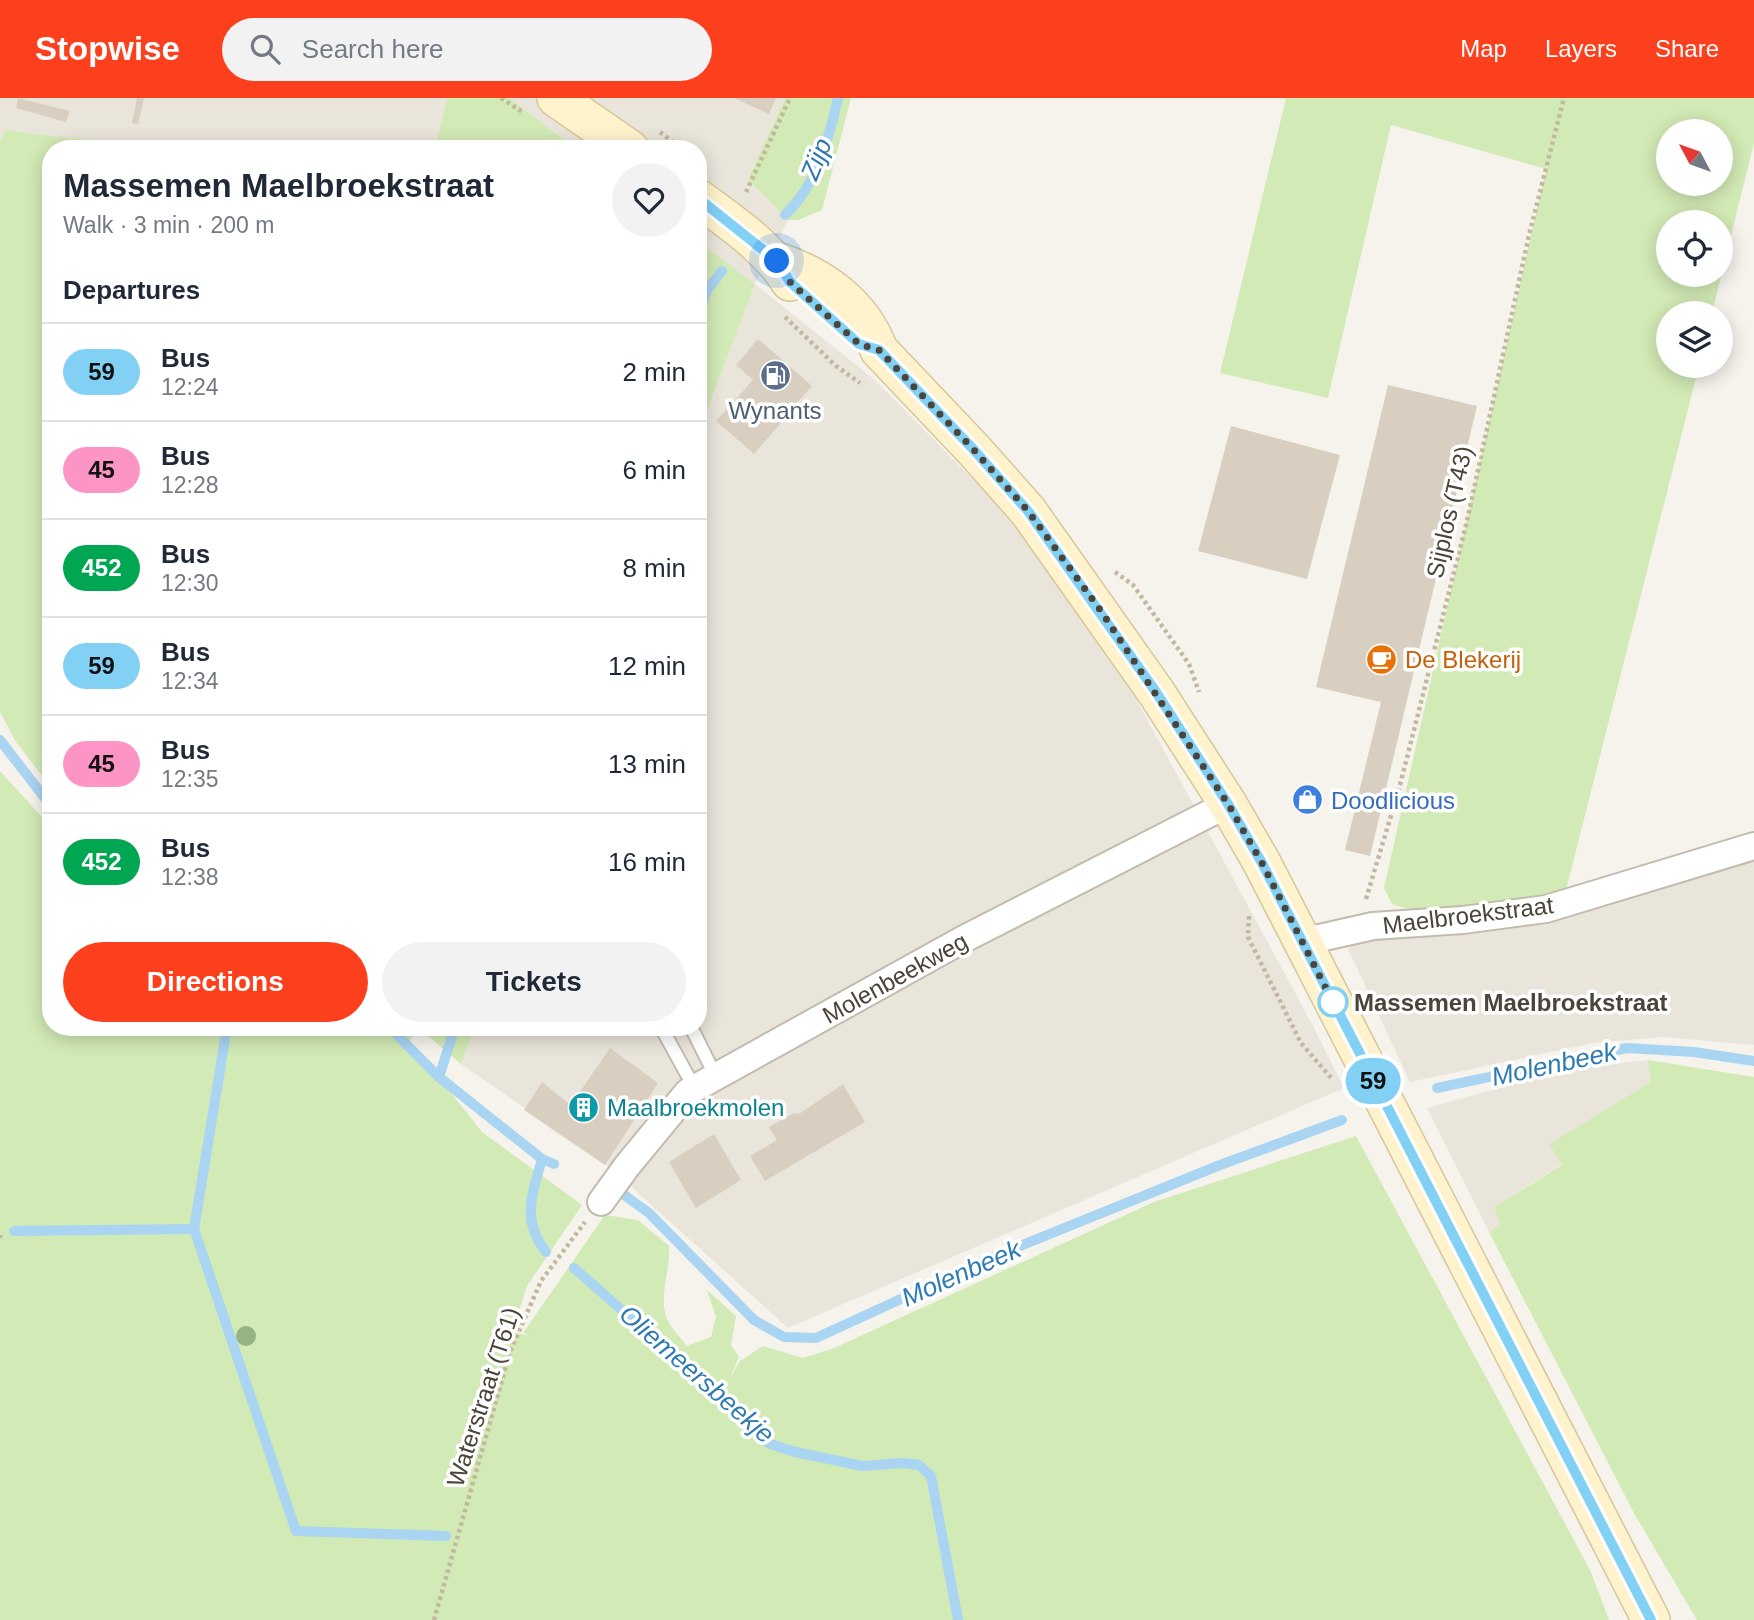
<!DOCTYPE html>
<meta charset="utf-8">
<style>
:root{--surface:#fff;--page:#f2f2f3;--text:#1f2937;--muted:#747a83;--line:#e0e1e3;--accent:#fc3f1d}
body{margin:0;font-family:Arial,sans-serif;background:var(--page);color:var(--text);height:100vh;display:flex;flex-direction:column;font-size:26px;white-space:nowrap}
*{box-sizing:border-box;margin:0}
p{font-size:23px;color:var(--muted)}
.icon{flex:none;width:38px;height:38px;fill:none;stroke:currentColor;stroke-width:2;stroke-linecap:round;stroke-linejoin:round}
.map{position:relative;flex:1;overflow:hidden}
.sheet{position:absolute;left:42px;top:42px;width:665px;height:896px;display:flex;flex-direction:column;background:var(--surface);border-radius:28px;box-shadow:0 4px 18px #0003}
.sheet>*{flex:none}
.badge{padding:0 14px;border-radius:23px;font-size:24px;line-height:46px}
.needle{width:46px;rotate:311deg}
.fabs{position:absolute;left:1656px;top:21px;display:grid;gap:14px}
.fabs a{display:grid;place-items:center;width:77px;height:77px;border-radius:50%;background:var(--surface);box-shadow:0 4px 18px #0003;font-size:35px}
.you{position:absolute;width:35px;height:35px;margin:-18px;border:5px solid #fff;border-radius:50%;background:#1a73e8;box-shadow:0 0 0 10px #1a73e833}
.map>.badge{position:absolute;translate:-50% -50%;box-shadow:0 0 0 4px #fff}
h2{padding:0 21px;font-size:26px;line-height:63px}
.round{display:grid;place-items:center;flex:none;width:74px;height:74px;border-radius:37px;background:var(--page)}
.summary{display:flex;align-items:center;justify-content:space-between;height:119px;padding:0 21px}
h1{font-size:33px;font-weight:600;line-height:52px}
.button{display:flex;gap:14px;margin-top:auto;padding:14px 21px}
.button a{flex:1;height:80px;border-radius:42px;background:var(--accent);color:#fff;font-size:28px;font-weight:600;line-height:80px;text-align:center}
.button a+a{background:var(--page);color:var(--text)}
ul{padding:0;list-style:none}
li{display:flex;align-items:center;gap:21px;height:98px;padding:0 21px;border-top:2px solid var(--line)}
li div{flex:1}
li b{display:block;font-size:26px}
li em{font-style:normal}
li .badge{min-width:77px;font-weight:700;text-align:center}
header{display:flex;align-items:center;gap:42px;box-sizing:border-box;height:98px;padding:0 35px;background:var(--accent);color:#fff}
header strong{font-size:33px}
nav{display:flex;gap:38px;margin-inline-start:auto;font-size:24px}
.search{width:490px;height:63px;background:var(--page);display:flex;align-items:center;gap:18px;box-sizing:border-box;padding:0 24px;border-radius:38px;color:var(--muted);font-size:26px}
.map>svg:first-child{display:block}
</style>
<header>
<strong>Stopwise</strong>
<div class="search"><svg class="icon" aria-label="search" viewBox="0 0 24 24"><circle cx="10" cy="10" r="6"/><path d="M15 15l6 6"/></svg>Search here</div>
<nav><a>Map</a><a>Layers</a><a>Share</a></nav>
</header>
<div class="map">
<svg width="1754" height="1522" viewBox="0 0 1754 1522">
<rect width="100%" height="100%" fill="#f6f3ec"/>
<g fill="#eae5da">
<polygon points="0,0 447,0 435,51 142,51 142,49 5,32 0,44"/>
<polygon points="509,0 785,0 748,80 788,122 755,186 876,283 1002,411 1115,562 1313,928 1344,990 788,1230 607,1067 461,966 475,929 698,929 698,336 755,186 698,143 698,51 577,51"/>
<polygon points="1754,760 1754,947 1662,939 1594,945 1410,984 1348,851 1356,844 1438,837"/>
<polygon points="1648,962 1652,984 1549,1046 1562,1066 1494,1109 1500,1127 1489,1134 1427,1010 1564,972"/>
</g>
<g fill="#d2eab5" fill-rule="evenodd">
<polygon points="447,0 509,0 577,51 435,51"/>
<polygon points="785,0 851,0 822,112 798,122 788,122 748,81"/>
<path d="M 1286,0 L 1754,0 L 1754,45 L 1712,215 L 1668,215 L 1668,268 L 1699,268 L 1566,792 C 1517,801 1438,823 1392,806 L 1384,790 L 1546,71 L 1391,27 L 1328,300 L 1220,275 ZM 1668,33 L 1720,33 L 1720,86 L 1668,86 ZM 1668,124 L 1720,124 L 1720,177 L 1668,177 Z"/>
<polygon points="5,32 142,49 142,51 51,51 51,689 16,644 0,614 0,44"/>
<polygon points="698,143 755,186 698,336"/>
<path d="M 0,673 L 51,729 L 51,929 L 475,929 L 461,966 L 419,930 L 404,951 L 443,985 L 482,1034 L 582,1107 L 527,1188 L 512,1234 L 531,1238 L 523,1235 L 605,1117 L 638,1122 L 669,1148 C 671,1172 658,1197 667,1221 C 671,1230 681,1240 687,1248 L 711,1239 L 716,1219 L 707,1192 L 736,1218 L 731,1247 L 739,1259 L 730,1280 L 740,1263 L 763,1248 L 803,1260 L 834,1250 L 1154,1104 L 1356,1038 L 1590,1472 L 1609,1522 L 0,1522 Z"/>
<polygon points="1648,962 1754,979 1754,1522 1697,1522 1635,1417 1489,1134 1500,1127 1494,1109 1562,1067 1549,1046 1651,984"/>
</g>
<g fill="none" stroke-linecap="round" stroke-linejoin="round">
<g stroke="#a9d4f2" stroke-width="10">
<path d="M 785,117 C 818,85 828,43 838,0"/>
<polyline points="698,218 707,192 722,173"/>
<polyline points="0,642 51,708"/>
<polyline points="389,929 439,979 542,1061 554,1066"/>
<polyline points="439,979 455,929"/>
<polyline points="1437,990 1627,950 1694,954 1754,963"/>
<path d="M 542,1061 C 532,1097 521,1122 546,1154"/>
<polyline points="620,1094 649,1115 754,1222 784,1239 816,1240 988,1161 1220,1067 1342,1022"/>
<polyline points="194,1131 227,929"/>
<polyline points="14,1133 194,1131 296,1433 446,1438"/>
<polyline points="574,1170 666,1251 735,1307 768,1345 791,1353 862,1368 903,1365 919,1367 931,1378 958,1522"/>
</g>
</g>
<g fill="#d8cfc1">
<polygon points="18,0 70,13 66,24 16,10"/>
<polygon points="137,0 144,0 138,26 132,25"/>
<polygon points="734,0 776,0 769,16"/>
<polygon points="758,241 812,288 789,314 778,304 769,315 781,325 754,356 716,323 753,282 736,267"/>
<polygon points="1388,287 1477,308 1370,758 1345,752 1381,604 1316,589"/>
<polygon points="1231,328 1340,357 1307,481 1198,453"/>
<polygon points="610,950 658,985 605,1067 524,1012 542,984 571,1007"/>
<polygon points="843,986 865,1024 765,1083 750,1058 777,1042 769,1029 794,1015 799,1016"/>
<polygon points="714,1036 741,1082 696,1110 669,1064"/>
</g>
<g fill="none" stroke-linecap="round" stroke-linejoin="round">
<defs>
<g id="lane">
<polyline points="661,929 695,991"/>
<polyline points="691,929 716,979"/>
</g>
<g id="street">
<polyline points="1302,844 1373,828 1463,822 1546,811 1754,748"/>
<polyline points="601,1104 627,1068 688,994 962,842 1228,706"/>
</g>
<g id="secondary">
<polyline points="556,0 630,51"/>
<path d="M 698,100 C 732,125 768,149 790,184"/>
<path d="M 777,163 C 822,178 862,206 879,252 L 974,352 L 1028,413 L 1156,594 L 1228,706 L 1262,765 L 1651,1522"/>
</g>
</defs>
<use href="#lane" stroke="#c2bbae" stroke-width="16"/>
<use href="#street" stroke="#c2bbae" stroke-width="30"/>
<use href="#secondary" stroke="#d6c79b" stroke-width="40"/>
<g stroke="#c4b79f" stroke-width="4.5" stroke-dasharray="3.5 3.5" stroke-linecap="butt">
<polyline points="501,0 524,15"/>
<polyline points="660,34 682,51"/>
<polyline points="746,94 790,0"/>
<polyline points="785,219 836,268 860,285"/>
<polyline points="1115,474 1133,487 1189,566 1199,594"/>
<polyline points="1366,801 1399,691 1467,423 1529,137 1564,0"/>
<polyline points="1249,818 1248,839 1301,945 1332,981"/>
<polyline points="0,1140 0,1137"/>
<polyline points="434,1522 510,1254 541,1183 585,1124"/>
</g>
<use href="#lane" stroke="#fff" stroke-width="12"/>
<use href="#street" stroke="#fff" stroke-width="26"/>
<use href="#secondary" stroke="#fff3cd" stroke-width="37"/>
</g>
<circle fill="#97b381" cx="246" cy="1238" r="10"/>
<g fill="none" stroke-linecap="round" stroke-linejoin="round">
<defs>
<polyline id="line" points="698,100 777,163 790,184 859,246 879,252 974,352 1028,413 1156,594 1228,706 1262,765 1651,1522"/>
</defs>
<use href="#line" stroke="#fff" stroke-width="16"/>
<use href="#line" stroke="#83d0f5" stroke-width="10"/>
<polyline stroke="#4b4439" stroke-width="7" stroke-dasharray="0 12.6" points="777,163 790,184 859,246 879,252 974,352 1028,413 1101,513 1228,706 1262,765 1333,904"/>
</g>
<defs>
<symbol id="fuel-disc" viewBox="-11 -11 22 22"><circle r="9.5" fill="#5c6f8a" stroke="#fff"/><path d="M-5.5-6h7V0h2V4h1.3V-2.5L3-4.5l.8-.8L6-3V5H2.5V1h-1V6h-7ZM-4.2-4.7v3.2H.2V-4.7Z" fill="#fff"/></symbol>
<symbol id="cafe-disc" viewBox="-11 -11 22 22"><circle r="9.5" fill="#e8710a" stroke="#fff"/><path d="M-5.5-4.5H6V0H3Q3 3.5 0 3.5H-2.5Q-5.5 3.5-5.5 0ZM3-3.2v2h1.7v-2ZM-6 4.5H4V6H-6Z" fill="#fff"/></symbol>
<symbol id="shop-disc" viewBox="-11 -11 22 22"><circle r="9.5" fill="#3f7fe0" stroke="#fff"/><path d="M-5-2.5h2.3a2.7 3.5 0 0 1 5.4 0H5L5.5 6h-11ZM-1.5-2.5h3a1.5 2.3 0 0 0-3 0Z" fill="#fff"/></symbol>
<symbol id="building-disc" viewBox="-11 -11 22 22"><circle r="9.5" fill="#0f9aa8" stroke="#fff"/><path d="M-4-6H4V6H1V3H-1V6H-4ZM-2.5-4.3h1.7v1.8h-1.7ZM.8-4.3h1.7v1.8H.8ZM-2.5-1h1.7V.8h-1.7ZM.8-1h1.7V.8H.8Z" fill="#fff"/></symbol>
</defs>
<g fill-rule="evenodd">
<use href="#fuel-disc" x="758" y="260" width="35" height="35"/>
<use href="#cafe-disc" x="1364" y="544" width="35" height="35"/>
<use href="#shop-disc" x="1290" y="684" width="35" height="35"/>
<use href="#building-disc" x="566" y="992" width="35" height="35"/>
</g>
<circle fill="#fff" stroke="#83d0f5" stroke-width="3.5" cx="1333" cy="904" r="14"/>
<g text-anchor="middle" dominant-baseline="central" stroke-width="7" stroke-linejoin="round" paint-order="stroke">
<g font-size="24" fill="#4e5e75" stroke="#fff">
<text x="775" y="312">Wynants</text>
</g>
<g font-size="24" fill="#4b4439" stroke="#fff">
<text transform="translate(1449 414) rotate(-77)">Sijplos (T43)</text>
<text transform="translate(1468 817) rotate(-7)">Maelbroekstraat</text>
<text transform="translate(895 880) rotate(-29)">Molenbeekweg</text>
<text transform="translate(483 1299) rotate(-72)">Waterstraat (T61)</text>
</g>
<g font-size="24" fill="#c56008" stroke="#fff" text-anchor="start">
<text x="1405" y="561">De Blekerij</text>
</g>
<g font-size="24" fill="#366cbe" stroke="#fff" text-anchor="start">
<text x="1331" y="702">Doodlicious</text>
</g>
<g font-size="24" font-weight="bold" fill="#4b4439" stroke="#fff" text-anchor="start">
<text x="1354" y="904">Massemen Maelbroekstraat</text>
</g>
<g font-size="24" fill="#0d838f" stroke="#fff" text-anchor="start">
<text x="607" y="1009">Maalbroekmolen</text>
</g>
<g font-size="26" font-style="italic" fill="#2e7ab2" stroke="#fff">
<text transform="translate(816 61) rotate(-68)">Zijp</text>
<text transform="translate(1554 966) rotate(-12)">Molenbeek</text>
<text transform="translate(961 1175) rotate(-24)">Molenbeek</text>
<text transform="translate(697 1276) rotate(41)">Oliemeersbeekje</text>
</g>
</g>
</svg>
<div class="fabs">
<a><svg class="needle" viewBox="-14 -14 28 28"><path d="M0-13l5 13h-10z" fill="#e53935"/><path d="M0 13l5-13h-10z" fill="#747a83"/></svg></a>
<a><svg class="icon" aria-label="locate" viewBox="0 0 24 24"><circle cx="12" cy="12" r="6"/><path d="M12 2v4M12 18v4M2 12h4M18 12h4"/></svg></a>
<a><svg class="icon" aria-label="layers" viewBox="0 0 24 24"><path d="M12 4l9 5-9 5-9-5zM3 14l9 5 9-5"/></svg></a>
</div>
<div class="you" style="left:777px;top:163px"></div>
<b class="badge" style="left:1373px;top:983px;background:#83d0f5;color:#111">59</b>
<section class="sheet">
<div class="summary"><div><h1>Massemen Maelbroekstraat</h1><p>Walk · 3 min · 200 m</p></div><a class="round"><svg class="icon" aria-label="heart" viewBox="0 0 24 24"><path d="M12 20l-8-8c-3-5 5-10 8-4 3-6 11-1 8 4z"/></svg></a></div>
<h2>Departures</h2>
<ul>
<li><span class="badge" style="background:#83d0f5;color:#111">59</span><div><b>Bus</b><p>12:24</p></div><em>2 min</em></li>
<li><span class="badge" style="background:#fc95c5;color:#111">45</span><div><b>Bus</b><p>12:28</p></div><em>6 min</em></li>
<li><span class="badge" style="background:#00a651;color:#fff">452</span><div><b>Bus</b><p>12:30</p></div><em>8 min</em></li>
<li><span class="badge" style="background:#83d0f5;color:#111">59</span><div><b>Bus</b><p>12:34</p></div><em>12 min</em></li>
<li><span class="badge" style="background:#fc95c5;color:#111">45</span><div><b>Bus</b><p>12:35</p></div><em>13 min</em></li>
<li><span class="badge" style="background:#00a651;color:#fff">452</span><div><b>Bus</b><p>12:38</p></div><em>16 min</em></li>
</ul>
<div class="button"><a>Directions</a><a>Tickets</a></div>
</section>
</div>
